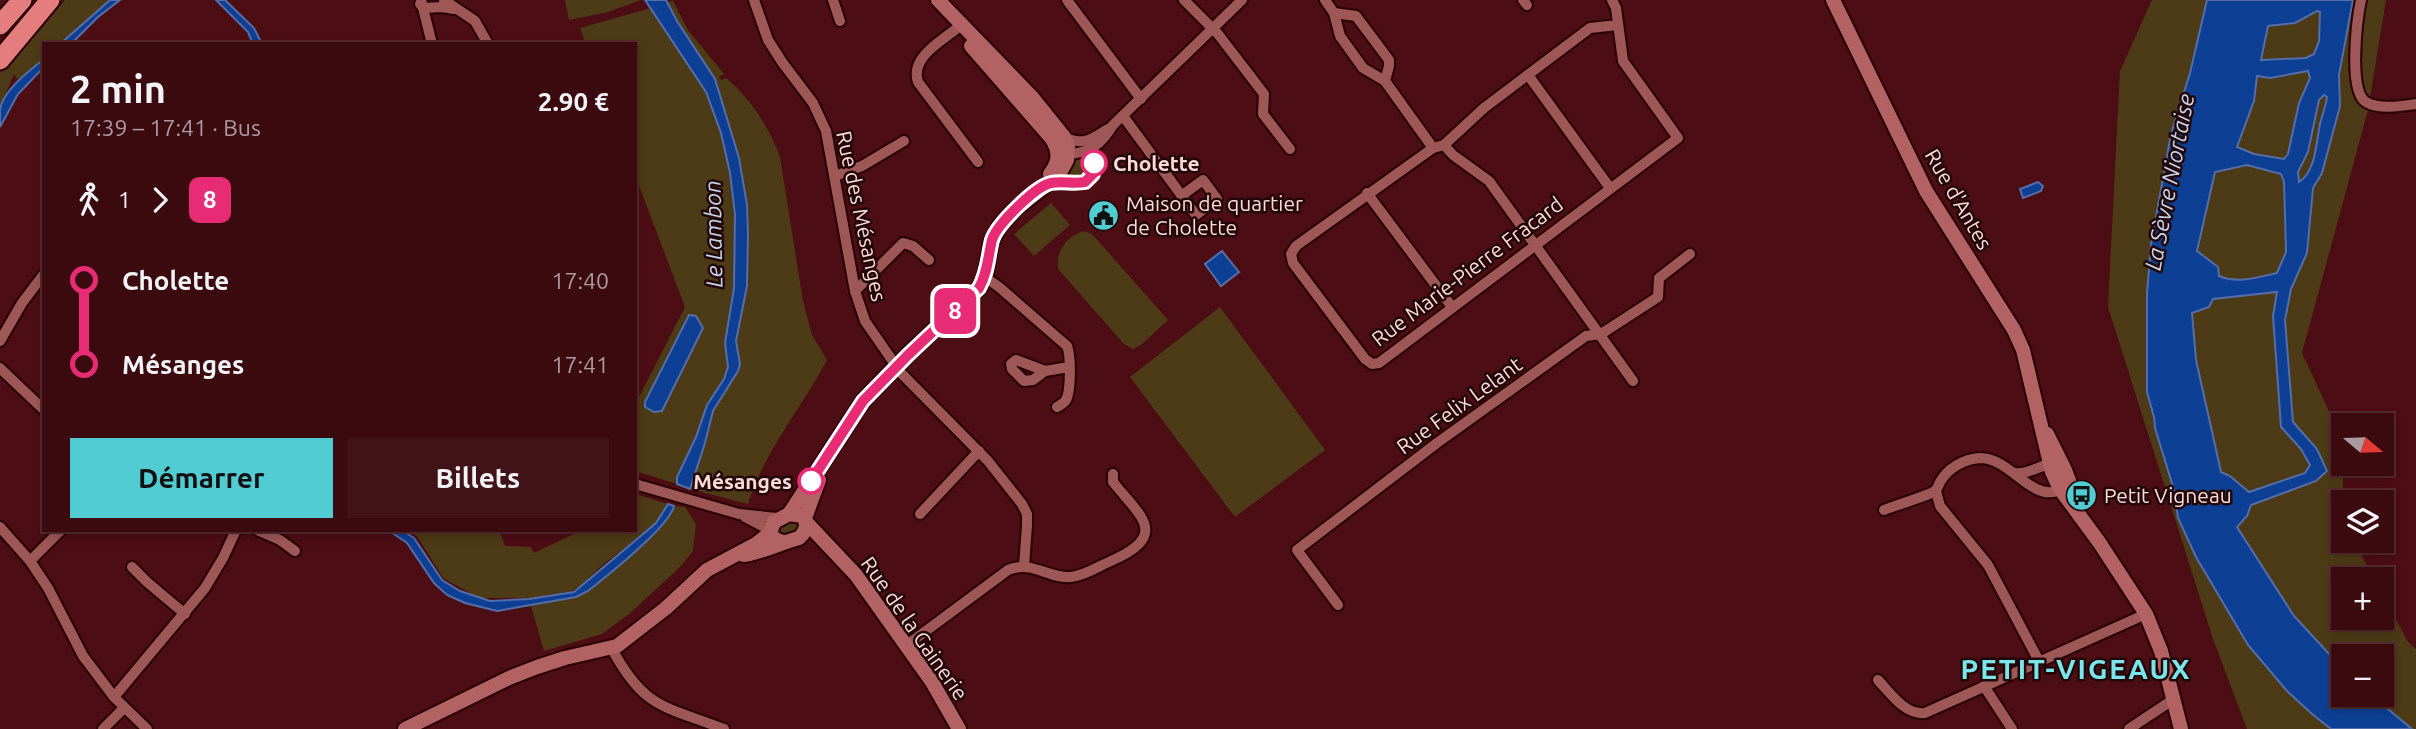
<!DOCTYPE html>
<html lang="fr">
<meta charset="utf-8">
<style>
:root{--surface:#3a0a0f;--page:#411318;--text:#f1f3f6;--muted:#ab9a9e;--line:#542b2f;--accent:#51ccd3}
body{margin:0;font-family:Ubuntu,sans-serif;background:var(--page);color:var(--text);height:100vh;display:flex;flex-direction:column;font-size:26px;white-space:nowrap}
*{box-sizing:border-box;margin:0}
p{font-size:23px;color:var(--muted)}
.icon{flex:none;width:38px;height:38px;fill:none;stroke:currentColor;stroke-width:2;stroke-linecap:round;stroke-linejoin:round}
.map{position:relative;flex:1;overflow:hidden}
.side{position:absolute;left:42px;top:42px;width:595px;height:490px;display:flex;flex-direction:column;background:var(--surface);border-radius:0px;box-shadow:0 4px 10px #0003,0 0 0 2px var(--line)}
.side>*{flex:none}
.badge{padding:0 14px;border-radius:10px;font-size:24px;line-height:46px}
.needle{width:46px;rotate:109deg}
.buttons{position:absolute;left:2331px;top:413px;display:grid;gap:14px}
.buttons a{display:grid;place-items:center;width:63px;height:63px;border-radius:0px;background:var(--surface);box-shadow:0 4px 10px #0003,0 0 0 2px var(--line);font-size:35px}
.map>.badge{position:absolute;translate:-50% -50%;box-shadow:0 0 0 4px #fff}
.legs{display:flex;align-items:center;gap:10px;height:77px;padding:0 28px;font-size:23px}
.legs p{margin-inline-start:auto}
.head{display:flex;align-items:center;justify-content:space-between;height:119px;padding:0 28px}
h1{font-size:38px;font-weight:700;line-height:52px}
.button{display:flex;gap:14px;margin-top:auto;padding:14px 28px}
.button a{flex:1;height:80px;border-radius:0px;background:var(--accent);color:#111;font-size:28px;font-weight:700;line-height:80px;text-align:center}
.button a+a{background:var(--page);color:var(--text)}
ul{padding:0 28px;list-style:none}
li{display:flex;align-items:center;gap:24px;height:84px;font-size:26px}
li i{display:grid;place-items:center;width:10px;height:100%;margin:0 9px;background:currentColor}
li i::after{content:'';width:18px;height:18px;margin:-9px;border:5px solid;border-radius:50%;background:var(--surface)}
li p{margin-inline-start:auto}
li:first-child i{background:linear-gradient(#0000 50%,currentColor 0)}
li:last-child i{background:linear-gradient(currentColor 50%,#0000 0)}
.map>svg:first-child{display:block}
</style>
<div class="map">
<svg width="2416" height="729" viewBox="0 0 2416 729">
<rect width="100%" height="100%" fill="#4d0d14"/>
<g fill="#4d3a16" fill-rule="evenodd">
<polygon points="65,0 110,0 60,44 44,44 44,59 18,80 14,74 0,107 0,67 19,44 25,47"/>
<polygon points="565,0 641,0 608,12 569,20"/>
<path d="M 2152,0 L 2386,0 L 2368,110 L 2302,353 L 2343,441 L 2343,541 L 2354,541 L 2374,579 L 2343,579 L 2343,618 L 2382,618 L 2382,593 L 2408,642 L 2416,649 L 2416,729 L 2247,729 L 2213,639 L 2108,307 L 2120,71 ZM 2343,656 L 2382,656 L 2382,695 L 2343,695 Z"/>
<path d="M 673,1 L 688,30 L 724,74 L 719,77 L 721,80 L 726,78 C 751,99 769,127 780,157 L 803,301 L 812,335 L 827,360 C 802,408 764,451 748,504 L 690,489 L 713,411 L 738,371 L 740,364 L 736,341 L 747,286 L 748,234 L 747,205 L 739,158 L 715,79 L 677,21 L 667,2 Z"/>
<polygon points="651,8 706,92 721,133 730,173 736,235 734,288 725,343 728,367 724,379 707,405 696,437 677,477 677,484 635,471 635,405 685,307 635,175 635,44 586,44 580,28"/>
<polygon points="1082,157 1087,162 1084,174 1078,179 1070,179 1067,175 1074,160"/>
<polygon points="1051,203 1070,225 1034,256 1014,234"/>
<path d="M 1083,231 L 1092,234 L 1168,320 L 1141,345 L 1133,349 L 1124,344 L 1058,269 C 1056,251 1066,237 1083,231 Z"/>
<polygon points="1220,307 1325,450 1235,517 1130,377"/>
<polygon points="635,494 668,504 656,523 599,568 583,584 572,591 532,598 479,598 443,578 417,536 407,530 499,530 505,546 531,547 534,553 582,530 635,530"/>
<path d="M 674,506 L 685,507 L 696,524 L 693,551 L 681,566 L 629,614 L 602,634 L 544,651 L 531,606 L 576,597 L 588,591 C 607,576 669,527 674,506 Z"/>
<polygon points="794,520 799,524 799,530 784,537 777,533 778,526"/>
</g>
<g fill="#0d4094" stroke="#556ea9" stroke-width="2" fill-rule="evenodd">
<polygon points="110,0 120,0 98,17 71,44 60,44"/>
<polygon points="216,0 225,0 254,28 262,44 253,44 248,32"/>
<polygon points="645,0 666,0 677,21 715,79 739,158 747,205 748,234 747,286 736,341 740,364 738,371 713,411 705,443 690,489 677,484 677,477 696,437 707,405 724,379 728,367 725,343 734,288 735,215 730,173 721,133 706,92"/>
<path d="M 2207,0 L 2353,0 L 2339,75 L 2340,106 L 2322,173 L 2313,188 L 2307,253 L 2291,289 L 2285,320 L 2293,422 L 2317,449 L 2327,471 L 2316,481 L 2251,505 L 2247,516 L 2237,527 L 2294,616 L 2343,669 L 2343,695 L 2371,695 L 2412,729 L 2331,729 L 2311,713 L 2287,691 L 2248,645 L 2196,557 L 2178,518 L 2174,490 L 2155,428 L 2154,417 L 2147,392 L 2147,293 L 2151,245 L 2171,134 L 2190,73 ZM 2317,11 L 2320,12 L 2319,41 L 2314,54 L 2306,58 L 2261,60 L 2268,26 L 2295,23 ZM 2308,71 L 2310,78 L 2299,103 L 2288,154 L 2284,159 L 2254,154 L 2237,147 L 2254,101 L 2257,76 L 2270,78 ZM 2324,95 L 2327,97 C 2326,106 2322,115 2320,124 C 2316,143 2316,171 2299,182 L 2298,172 L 2308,152 L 2319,100 ZM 2247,165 L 2281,174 L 2284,182 L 2286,252 L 2277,273 C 2259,277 2237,284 2219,276 L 2218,267 L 2197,251 L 2215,172 ZM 2277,292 L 2273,316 L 2281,427 L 2301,449 L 2310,465 L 2305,473 L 2249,492 L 2230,476 L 2221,472 L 2196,360 L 2192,313 L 2209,307 L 2213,299 Z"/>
<path d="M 44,59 L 44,67 L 18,94 L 0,127 C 0,121 0,115 0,110 C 2,91 30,70 44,59 Z"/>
<polygon points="2038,182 2043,186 2041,191 2023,198 2020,189"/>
<polygon points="1222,251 1239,272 1221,286 1205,264"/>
<polygon points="689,315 696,316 703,328 662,411 654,412 645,407 645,402"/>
<path d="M 668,504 L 674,506 C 669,527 607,576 588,591 L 576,597 L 497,611 L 465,603 L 447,595 L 434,583 L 407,543 L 388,530 L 401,530 L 414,538 L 442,580 L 460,591 L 490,601 L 529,599 L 574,592 L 656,523 Z"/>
</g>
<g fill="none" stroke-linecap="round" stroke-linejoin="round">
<defs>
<g id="street">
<polyline points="421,0 432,44"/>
<polyline points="444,0 475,21 488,44"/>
<polyline points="754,0 768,40 782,62 813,103 826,131 855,291 865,321 901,373 988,461 1022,504 1027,514 1027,525 1024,566"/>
<polyline points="833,0 840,21"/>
<polyline points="1067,0 1141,99"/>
<polyline points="1184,0 1218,34 1264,94 1263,114 1290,149"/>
<polyline points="1325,0 1334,13 1340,36 1363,68 1385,81 1433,148"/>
<polyline points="1523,0 1527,5"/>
<polyline points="1612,0 1616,8 1623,61 1678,138 1379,363 1372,364 1365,359 1293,263 1291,254 1296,246 1433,148 1444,145 1484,108 1590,28 1618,25"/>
<path d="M 2361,0 C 2357,19 2348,92 2366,102 C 2379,110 2402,106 2416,104"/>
<polyline points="420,4 424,8 442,7 454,9"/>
<polyline points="1334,13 1356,16 1389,60 1389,66 1385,81"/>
<path d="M 956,29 C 940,42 910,58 918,82 L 978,162"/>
<polyline points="1528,75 1610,188"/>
<polyline points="1123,116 1196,215 1217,199 1203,180 1181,196"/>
<path d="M 1064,137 C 1084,146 1090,140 1108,129"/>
<polyline points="1444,145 1453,155 1489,181 1633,381"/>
<path d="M 1068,154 C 1091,153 1101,144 1113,125 L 1242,0"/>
<polyline points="835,176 862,166 904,141"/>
<polyline points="1367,193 1452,307"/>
<path d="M 985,277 L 999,287 L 1067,346 C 1071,355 1071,391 1066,400 C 1065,402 1059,406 1057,407"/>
<polyline points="855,291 903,243 913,246 929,260"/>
<polyline points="0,341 22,303 44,274"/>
<polyline points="0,368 44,410"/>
<polyline points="1045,371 1033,380 1024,381 1012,369 1011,364 1016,360 1045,371 1069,367"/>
<path d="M 2015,473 C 2031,475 2041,462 2056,465"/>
<polyline points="635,484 739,514 777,518"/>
<polyline points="1936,491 1940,506 1988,565 2039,661"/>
<path d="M 1884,510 C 1893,506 1930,495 1935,491 C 1937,490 1939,484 1940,482 C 1948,468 1964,459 1980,458 C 2010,458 2030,500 2057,491 L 2063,482"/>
<polyline points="920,514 979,451"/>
<polyline points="745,517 770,530"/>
<polyline points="0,527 30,561 48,588 83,656 114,697 147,729"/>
<polyline points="257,530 280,540 295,551"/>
<polyline points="30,561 61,530"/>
<polyline points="132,567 147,582 185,614"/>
<polyline points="1338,605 1297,550 1437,443 1586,336 1601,334 1658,297 1659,278 1690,254"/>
<path d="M 907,645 L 1008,570 C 1033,560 1048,579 1071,577 C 1084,576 1099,566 1111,561 C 1170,535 1141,517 1113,482 L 1113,474"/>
<path d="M 612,649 C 645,710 665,706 724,729"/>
<path d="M 1878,680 C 1891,694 1905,715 1925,713 L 2146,614"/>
<polyline points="1984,686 2012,729"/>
<polyline points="114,697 205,588 223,558 236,530"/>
<polyline points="103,729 124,708"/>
<polyline points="2129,729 2174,699"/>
</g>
<g id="secondary">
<polyline points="1833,0 1926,191 2014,330 2023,350 2052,472 2060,489 2099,542 2146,614 2161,651 2181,729"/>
<path d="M 971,46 L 1052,139 C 1060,152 1059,162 1050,174"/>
<polyline points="2047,434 2065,470 2078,505"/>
<polyline points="789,514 863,401 907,355 979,288 985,277 991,243 999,227 1013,211 1049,183 1061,171 1067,160 1068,147 1064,137 1031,96 938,0"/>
<polyline points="805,518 819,480"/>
<polyline points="807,523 856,575 932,682 959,729"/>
<path d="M 744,555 C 764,552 780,543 799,538 C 806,532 809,523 802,516 L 789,514 L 774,522 L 770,533 L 775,539 L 783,542"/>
<polyline points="405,729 509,678 537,667 565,658 617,646 666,608 707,570 756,544 770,533"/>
</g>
<g id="highway">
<polyline points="0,25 22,0"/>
<polyline points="0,60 50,0"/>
</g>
</defs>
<use href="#street" stroke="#2a0003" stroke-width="14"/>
<use href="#secondary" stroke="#2a0003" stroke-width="18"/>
<use href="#highway" stroke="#2a0003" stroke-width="23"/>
<use href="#street" stroke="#9e5757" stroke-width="10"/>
<use href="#secondary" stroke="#b36263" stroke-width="14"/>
<use href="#highway" stroke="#e47d7e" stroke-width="19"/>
</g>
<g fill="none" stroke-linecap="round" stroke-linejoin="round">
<defs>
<path id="line-1" d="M 811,481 L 863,401 L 908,355 L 979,288 C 988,272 988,256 992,240 C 997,224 1036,186 1051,183 C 1062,181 1074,184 1085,182 L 1093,174 L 1094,163"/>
</defs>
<use href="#line-1" stroke="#fff" stroke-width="16"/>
<use href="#line-1" stroke="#e72b75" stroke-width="10"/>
</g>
<defs>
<symbol id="civic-disc" viewBox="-11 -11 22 22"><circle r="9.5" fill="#51ccd3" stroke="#220708"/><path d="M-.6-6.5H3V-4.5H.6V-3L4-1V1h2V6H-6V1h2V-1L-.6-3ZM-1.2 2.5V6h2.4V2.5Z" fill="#111"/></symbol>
<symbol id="bus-disc" viewBox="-11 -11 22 22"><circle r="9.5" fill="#51ccd3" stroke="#220708"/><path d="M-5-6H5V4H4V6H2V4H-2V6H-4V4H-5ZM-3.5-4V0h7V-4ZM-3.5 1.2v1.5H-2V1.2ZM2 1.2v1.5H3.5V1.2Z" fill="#111"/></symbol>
</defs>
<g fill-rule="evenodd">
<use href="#civic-disc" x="1086" y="198" width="35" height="35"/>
<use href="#bus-disc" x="2064" y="478" width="35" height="35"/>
</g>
<g fill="#fff" stroke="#e72b75" stroke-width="3.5">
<circle cx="1094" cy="163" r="12"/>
<circle cx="811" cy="481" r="12"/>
</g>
<g text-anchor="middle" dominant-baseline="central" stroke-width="5" stroke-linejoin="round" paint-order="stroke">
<g font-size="21" font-weight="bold" fill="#fcdad9" stroke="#220708" text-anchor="start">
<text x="1113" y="163">Cholette</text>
<text x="792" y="481" text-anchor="end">Mésanges</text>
</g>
<g font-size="21" fill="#fcdad9" stroke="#220708">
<text transform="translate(1959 199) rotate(60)">Rue d'Antes</text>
<text transform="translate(862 216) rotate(78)">Rue des Mésanges</text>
<text transform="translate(1467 271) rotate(-37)">Rue Marie-Pierre Fracard</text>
<text transform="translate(1459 405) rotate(-36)">Rue Felix Lelant</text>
<text transform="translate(915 628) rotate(55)">Rue de la Gainerie</text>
</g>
<g font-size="21" fill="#fcdad9" stroke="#220708" text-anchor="start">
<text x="1126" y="203">Maison de quartier<tspan x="1126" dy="24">de Cholette</tspan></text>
<text x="2104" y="495">Petit Vigneau</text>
</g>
<g font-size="23" font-style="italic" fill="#c4d2ea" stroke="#220708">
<text transform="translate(2169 182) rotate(-79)">La Sèvre Niortaise</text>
<text transform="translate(713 234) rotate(-91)">Le Lambon</text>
</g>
<g font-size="28" font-weight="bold" letter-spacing="2" fill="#7ae6ec" stroke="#220708">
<text x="2076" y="668">PETIT-VIGEAUX</text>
</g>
</g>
</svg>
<div class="buttons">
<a><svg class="needle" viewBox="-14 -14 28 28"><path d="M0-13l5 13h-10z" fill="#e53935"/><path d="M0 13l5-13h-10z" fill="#ab9a9e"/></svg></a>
<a><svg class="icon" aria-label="layers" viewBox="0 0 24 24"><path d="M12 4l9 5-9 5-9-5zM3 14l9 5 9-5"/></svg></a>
<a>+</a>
<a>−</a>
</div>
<b class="badge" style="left:955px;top:311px;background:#e72b75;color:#fff">8</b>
<section class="side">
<div class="head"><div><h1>2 min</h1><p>17:39 – 17:41 · Bus</p></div><b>2.90 €</b></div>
<div class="legs"><svg class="icon" aria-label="walk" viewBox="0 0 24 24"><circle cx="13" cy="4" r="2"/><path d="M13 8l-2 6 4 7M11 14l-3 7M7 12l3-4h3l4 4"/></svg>1<svg class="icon" aria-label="forward" viewBox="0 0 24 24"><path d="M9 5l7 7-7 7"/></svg><b class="badge" style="background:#e72b75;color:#fff">8</b></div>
<ul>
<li><i style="color:#e72b75"></i><b>Cholette</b><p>17:40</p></li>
<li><i style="color:#e72b75"></i><b>Mésanges</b><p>17:41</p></li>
</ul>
<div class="button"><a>Démarrer</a><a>Billets</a></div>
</section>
</div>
